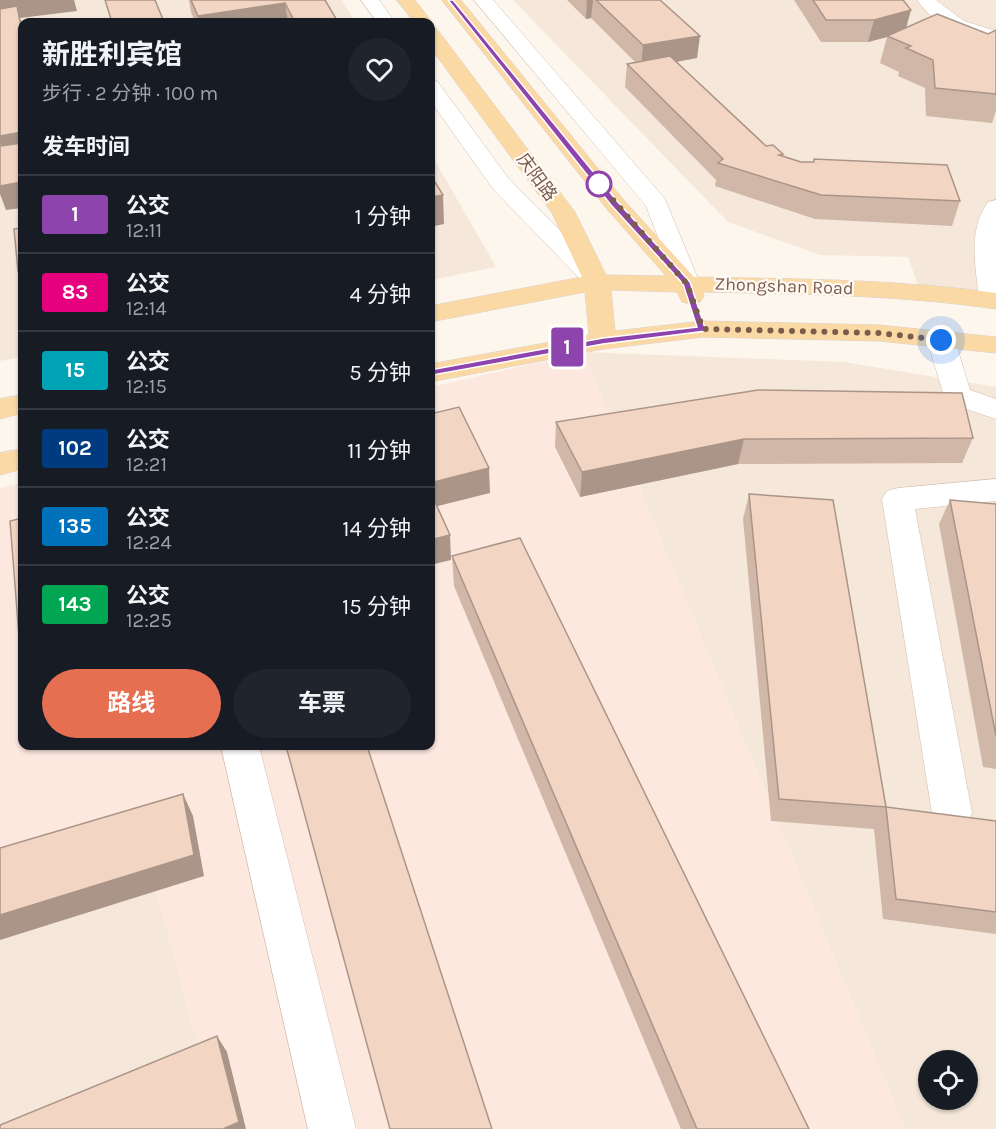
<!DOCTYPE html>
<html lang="zh">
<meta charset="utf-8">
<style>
:root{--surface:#171b24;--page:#20242c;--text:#f1f3f6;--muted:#9ea1a6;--line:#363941;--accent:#e76f51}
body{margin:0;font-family:Karla,"Noto Sans SC",sans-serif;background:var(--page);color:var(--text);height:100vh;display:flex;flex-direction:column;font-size:22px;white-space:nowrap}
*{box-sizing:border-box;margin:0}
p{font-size:20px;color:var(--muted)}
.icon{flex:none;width:33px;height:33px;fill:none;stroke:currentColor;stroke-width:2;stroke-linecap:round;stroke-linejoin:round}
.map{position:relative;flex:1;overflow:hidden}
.details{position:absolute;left:18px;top:18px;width:417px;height:732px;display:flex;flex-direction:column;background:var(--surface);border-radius:12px;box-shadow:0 2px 4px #0004}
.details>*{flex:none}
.badge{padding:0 12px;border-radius:4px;font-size:21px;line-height:39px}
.buttons{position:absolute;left:918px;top:1050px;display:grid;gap:12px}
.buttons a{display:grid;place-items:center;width:60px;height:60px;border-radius:50%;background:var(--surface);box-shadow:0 2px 4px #0004;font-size:30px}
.you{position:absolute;width:30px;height:30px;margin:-15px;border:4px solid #fff;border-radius:50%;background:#1a73e8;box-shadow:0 0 0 9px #1a73e833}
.map>.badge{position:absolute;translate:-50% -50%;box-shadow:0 0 0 3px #fff}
h2{padding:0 24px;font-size:22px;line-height:54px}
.round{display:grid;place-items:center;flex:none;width:63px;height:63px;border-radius:32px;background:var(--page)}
.headline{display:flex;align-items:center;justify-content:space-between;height:102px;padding:0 24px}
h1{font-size:28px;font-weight:700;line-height:45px}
.button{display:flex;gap:12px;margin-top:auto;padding:12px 24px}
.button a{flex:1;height:69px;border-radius:36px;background:var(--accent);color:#fff;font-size:24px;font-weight:700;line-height:69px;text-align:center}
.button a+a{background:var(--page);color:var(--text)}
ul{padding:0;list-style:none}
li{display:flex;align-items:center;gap:18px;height:78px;padding:0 24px;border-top:2px solid var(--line)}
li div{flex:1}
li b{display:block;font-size:22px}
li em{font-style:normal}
li .badge{min-width:66px;font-weight:700;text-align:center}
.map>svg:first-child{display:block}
</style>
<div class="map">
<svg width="996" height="1129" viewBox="0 0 996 1129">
<rect width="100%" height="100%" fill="#fdf6ec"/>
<g fill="#f5e8da" fill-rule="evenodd">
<polygon points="0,0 342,0 355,22 22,22 22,357 0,361"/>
<polygon points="513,0 996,0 996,303 922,297 908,257 820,255 728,222"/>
<polygon points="431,154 496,267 431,280"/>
<path d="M 583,352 L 844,362 L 996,387 L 996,1129 L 905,1129 ZM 928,1060 L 968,1060 L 968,1100 L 928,1100 Z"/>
<polygon points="140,831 221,1129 0,1129 0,874"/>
</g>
<polygon fill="#fde8e0" points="583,352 905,1129 221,1129 140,832 0,874 0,488 22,483 22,746 430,746 431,387"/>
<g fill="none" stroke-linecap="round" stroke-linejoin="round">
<defs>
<g id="minor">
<polygon points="361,0 379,0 395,22 377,22"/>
<polygon points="474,0 493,0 665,199 700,284 696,289 687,292 678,289 646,206"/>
<path d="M 917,0 L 936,0 L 964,21 L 996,31 L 996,43 C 965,37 936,27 917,0 Z"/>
<polygon points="430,79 437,81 509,179 606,277 610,282 606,287 597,290 588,287 493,189 430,100"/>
<path d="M 996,200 L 996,307 L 983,306 L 979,300 C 976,266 967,232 988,202 Z"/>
<polygon points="941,332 951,334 955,340 970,390 996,399 996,419 948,403 944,396 927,340 931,334"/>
<polygon points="996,479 996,501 915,509 972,813 966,826 952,831 938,826 932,813 882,499 887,491 898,488"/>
<polygon points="221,746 259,746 356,1129 308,1129"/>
</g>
<g id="major">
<polygon points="397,0 415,0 432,22 430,25 430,22 414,22"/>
<path d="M 442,0 L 461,0 L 622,198 L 694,277 C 795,279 896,279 996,293 L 996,309 C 899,295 801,294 703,292 L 704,296 L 700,302 L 691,304 L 682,302 L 677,292 L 611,290 L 615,331 L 703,321 L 879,325 L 996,337 L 996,353 L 879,341 L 703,337 L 603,349 L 430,382 L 430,364 L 589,335 L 585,292 L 430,322 L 430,306 L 582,277 L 552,213 L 430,47 L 430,27 L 437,29 L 575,212 L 606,275 L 666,276 L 606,208 Z"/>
<polygon points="22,395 22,413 0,419 0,399"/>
<polygon points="22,449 22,469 0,475 0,453"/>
</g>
</defs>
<use href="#minor" stroke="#d1beb0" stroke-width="1"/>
<use href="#major" stroke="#dad1cd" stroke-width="1"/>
<use href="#minor" fill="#fff" fill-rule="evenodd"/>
<use href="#major" fill="#fbd9a5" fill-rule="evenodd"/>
</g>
<g fill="#d1b7a8">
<polygon points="105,0 164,22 111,22"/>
<polygon points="189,0 325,0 338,22 195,22 191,12"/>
<polygon points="567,0 660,0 697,58 676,62 766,146 783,156 801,162 814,162 814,159 960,201 952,226 815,219 715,186 716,180 625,87 627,64 635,62 591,18 586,19"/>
<polygon points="794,0 903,0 906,27 988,34 996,30 996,111 992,123 926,116 925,88 898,76 899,72 880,63 887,37 868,42 821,42"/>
<polygon points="556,422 973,438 962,463 738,464 580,497 555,447"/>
<polygon points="749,494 886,807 996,821 996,934 883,919 874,829 771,821 743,519"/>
<polygon points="950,500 996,504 996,769 983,767 939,524"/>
<polygon points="452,556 809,1129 681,1129 454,586"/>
</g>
<g fill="#aa9588">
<polygon points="0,0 74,0 77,11 20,18 22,25 22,32 0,21"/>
<polygon points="587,0 593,0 591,18 586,19"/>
<polygon points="285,3 288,22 199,22 198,16"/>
<polygon points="911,10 905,32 887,36 887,37 868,42 874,20"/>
<polygon points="700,36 697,58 641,68 643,45"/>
<polygon points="22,132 22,157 6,160 0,144 0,136"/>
<polygon points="22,182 22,208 6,210 0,194 0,186"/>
<polygon points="443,195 444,224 430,227 430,197"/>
<polygon points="18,271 22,271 22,282"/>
<polygon points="744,439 738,464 580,497 582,472"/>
<polygon points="489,468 490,493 430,508 430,483"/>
<polygon points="450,535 451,560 430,565 430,540"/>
<polygon points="41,746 55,746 43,749"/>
<polygon points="183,794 193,816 204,876 0,940 0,915"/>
<polygon points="217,1036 227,1052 246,1129 223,1129"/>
</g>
<g fill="#f3d5c3" stroke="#aa9588" stroke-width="1.5">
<polygon points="105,0 155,0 164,22 112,22"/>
<polygon points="191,0 325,0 338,22 295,22 285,3 198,16"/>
<polygon points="596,0 660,0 700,36 643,45"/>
<polygon points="813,0 903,0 911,10 874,20 826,20"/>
<polygon points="17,6 22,32 22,132 0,136 0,9"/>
<polygon points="937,14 988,34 996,30 996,94 935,88 933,60 906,48 911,46 887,36"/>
<polygon points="670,56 766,146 773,145 783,154 779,155 801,162 814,162 814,159 947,165 960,201 821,195 718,163 723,159 627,64"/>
<polygon points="22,143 22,182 0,186 0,146"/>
<polygon points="430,174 443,195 430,197"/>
<polygon points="22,228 22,271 18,271 14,229"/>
<polygon points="758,390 962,393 973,438 744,439 582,472 556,422"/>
<polygon points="459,407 489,468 430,483 430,414"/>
<polygon points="430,491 450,535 430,540"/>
<polygon points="749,494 833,500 886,807 779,799"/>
<polygon points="950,500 996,504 996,736"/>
<polygon points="22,518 22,675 10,521"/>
<polygon points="520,538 809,1129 697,1129 452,556"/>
<polygon points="286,746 367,746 492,1129 390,1129"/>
<polygon points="183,794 194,855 0,915 0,848"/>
<polygon points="886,807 996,821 996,912 896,899"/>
<polygon points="217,1036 239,1122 223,1129 0,1129 0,1125"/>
</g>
<polygon fill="#8e44ad" stroke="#fff" stroke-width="1.5" points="448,0 453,0 617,201 690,282 706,331 603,344 427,376 426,373 430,370 603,338 697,327 683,284 611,205"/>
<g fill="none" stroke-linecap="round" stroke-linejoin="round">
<polyline stroke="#7a5c4d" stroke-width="6" stroke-dasharray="0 10.8" points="599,184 687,284 703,329 879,333 941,340"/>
</g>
<circle fill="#fff" stroke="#8e44ad" stroke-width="3" cx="599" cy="184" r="12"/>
<g text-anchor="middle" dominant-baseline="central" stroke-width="4.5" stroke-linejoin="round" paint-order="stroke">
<g font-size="18" fill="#7a5c4d" stroke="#fffaf3">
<text transform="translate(537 177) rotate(54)">庆阳路</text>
<text transform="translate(784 286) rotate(2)">Zhongshan Road</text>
</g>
</g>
</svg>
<div class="buttons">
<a><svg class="icon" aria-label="locate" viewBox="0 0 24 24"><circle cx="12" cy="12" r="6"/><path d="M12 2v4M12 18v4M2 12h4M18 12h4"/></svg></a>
</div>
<div class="you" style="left:941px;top:340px"></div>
<b class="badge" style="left:567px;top:347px;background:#8e44ad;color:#fff">1</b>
<section class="details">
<div class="headline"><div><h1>新胜利宾馆</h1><p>步行 · 2 分钟 · 100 m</p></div><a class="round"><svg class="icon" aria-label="heart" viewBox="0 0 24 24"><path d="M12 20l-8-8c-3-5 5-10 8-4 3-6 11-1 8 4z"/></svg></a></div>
<h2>发车时间</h2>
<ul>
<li><span class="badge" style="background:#8e44ad;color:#fff">1</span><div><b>公交</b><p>12:11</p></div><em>1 分钟</em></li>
<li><span class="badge" style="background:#e6007e;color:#fff">83</span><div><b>公交</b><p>12:14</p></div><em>4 分钟</em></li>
<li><span class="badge" style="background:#00a3b4;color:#fff">15</span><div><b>公交</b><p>12:15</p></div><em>5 分钟</em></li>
<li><span class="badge" style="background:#003b80;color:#fff">102</span><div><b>公交</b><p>12:21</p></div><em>11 分钟</em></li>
<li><span class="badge" style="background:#0072bc;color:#fff">135</span><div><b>公交</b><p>12:24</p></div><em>14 分钟</em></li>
<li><span class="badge" style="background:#00a651;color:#fff">143</span><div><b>公交</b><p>12:25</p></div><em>15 分钟</em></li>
</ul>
<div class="button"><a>路线</a><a>车票</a></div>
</section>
</div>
